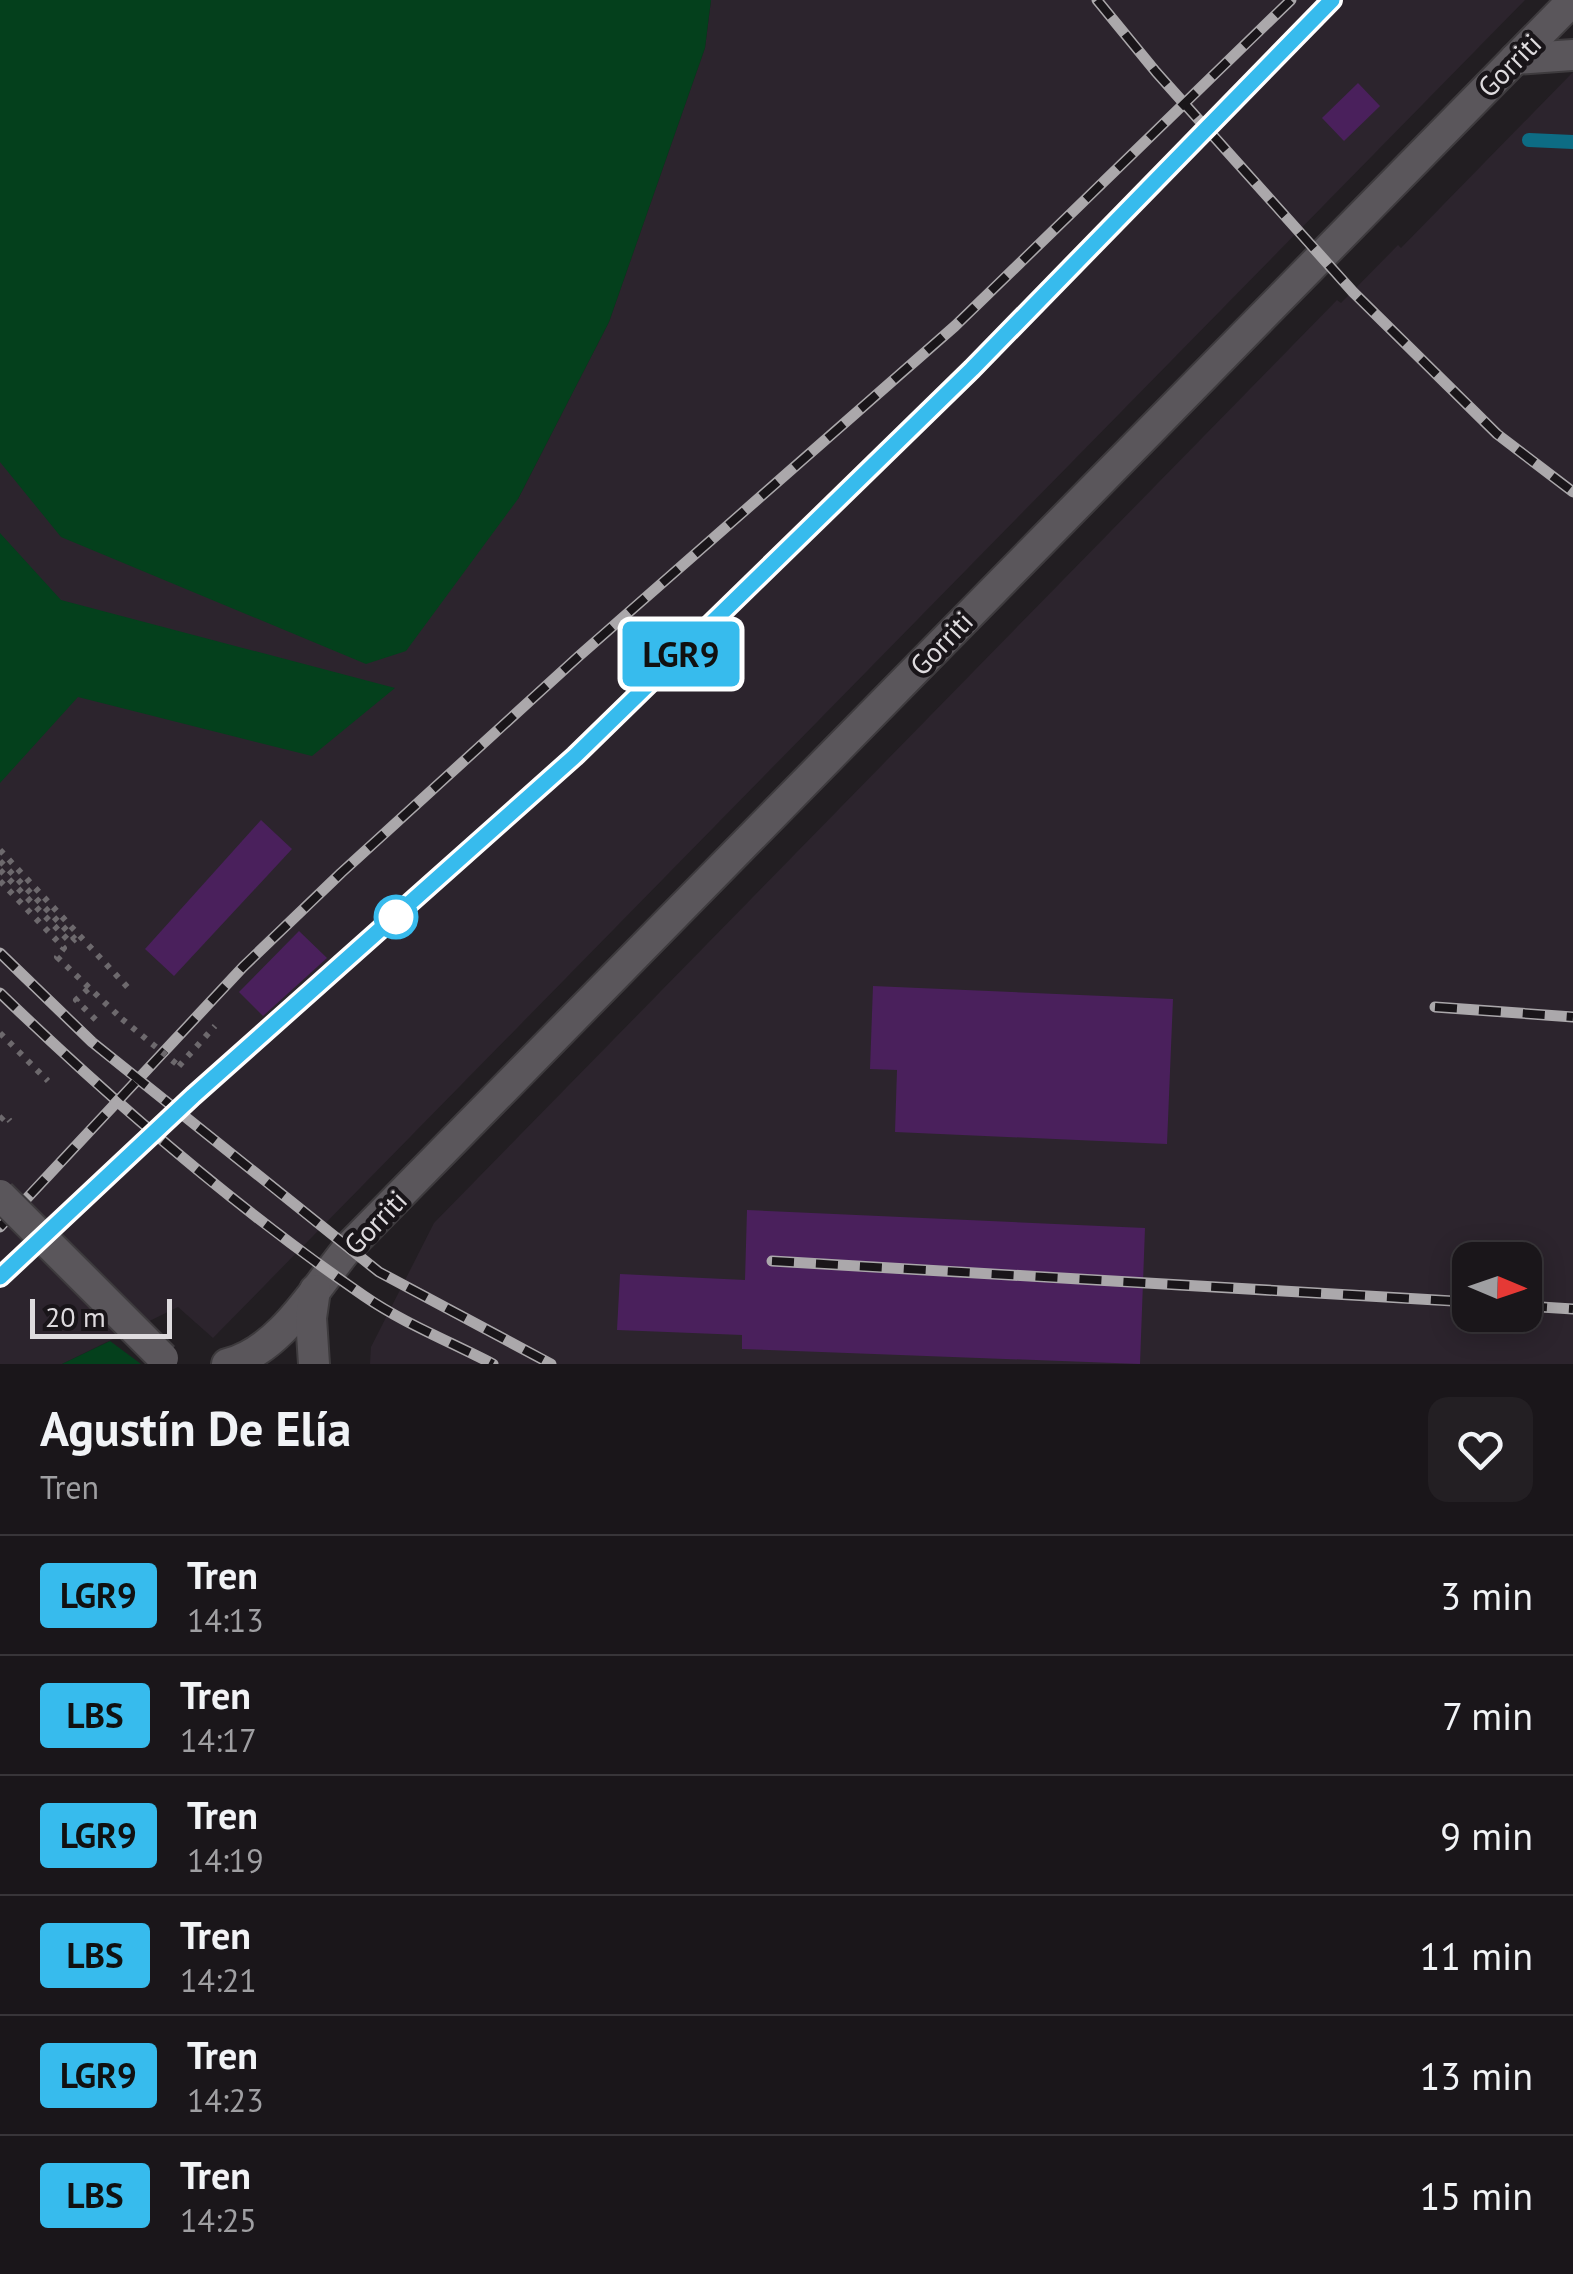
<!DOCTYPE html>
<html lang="es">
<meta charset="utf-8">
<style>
:root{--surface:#1a161a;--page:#231f23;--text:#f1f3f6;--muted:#9f9fa2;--line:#383539}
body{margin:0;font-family:"PT Sans",sans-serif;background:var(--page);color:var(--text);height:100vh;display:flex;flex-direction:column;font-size:38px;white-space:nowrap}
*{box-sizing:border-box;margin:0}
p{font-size:32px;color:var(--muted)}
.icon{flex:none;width:55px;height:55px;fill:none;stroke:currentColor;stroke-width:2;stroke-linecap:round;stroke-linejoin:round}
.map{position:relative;height:1364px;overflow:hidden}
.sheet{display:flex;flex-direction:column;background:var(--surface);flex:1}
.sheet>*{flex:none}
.badge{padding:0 20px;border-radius:8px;font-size:35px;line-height:65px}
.needle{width:65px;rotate:92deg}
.tools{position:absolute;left:1452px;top:1242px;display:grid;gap:20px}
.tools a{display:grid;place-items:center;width:90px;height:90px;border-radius:20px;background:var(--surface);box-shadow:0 5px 25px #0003,0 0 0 2px var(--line);font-size:50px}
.scale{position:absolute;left:30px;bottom:25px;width:142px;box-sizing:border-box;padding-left:10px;border:5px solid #dedbde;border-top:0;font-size:28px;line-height:35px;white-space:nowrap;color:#dedbde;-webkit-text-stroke:8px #191519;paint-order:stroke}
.map>.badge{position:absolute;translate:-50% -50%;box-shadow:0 0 0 5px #fff}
.round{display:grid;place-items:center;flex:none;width:105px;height:105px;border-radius:20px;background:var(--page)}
.headline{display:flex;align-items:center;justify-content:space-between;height:170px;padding:0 40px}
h1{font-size:48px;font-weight:700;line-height:75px}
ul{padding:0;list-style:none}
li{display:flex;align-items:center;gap:30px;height:120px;padding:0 40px;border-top:2px solid var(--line)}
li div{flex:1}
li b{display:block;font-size:38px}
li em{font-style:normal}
li .badge{min-width:110px;font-weight:700;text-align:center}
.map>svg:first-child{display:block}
</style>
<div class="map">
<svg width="1573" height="1364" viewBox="0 0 1573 1364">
<rect width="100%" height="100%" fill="#221e22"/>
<g fill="#2c242d" fill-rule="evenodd">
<polygon points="711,0 1525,0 213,1338 178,1307 62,1364 0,1364 0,188 518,499 609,322 705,48"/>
<path d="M 1573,72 L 1573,1364 L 370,1364 L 371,1347 L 434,1223 L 1337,300 L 1341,303 L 1398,245 L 1401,248 ZM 1470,1260 L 1525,1260 L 1525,1315 L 1470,1315 Z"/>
</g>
<g fill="#04401c">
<polygon points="0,0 711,0 705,48 609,322 518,499 406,651 366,664 61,537 0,462"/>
<polygon points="0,533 61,600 395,688 312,756 78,697 0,783"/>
<polygon points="110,1341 141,1364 62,1364"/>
</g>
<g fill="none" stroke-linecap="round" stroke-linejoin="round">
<polyline stroke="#0d6c84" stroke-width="14" points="1529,140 1573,142"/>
</g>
<g fill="#4a205c">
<polygon points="1358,83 1380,106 1344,141 1322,118"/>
<polygon points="261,820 292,849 174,976 145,949"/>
<polygon points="299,931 327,958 263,1016 239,992"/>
<polygon points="873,986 1173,999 1167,1144 895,1132 897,1070 870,1069"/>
<polygon points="747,1210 1145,1228 1140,1364 742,1349 742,1335 617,1330 620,1274 745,1280"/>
</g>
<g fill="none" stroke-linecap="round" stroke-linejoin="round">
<defs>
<g id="minor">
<polyline points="1515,59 1573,55"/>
<path d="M 227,1364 C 280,1351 315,1288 348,1248 L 1573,0"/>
<polyline points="314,1364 311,1318 315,1290"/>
</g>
</defs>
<use href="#minor" stroke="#3e3b3e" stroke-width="34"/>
<g stroke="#6d696d" stroke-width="6" stroke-dasharray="5 8" stroke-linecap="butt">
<polyline points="0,850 132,992"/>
<polyline points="0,861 75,939"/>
<polyline points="0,870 71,943 75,939"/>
<polyline points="0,881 64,948 57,957 122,1019"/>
<polyline points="88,989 76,1000 101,1025"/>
<polyline points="0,1033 48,1081"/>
<polyline points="179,1066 215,1026"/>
<polyline points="0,1120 5,1115 10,1121"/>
</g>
<use href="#minor" stroke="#5a565b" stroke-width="30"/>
<defs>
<g id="rail">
<polyline points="1097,0 1156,72 1353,292 1497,434 1573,492"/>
<polyline points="0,953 92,1042 379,1272 551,1364"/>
<path d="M 0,993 C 113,1102 235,1207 364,1296 C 403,1323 451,1342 493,1364"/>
<polyline points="1435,1007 1573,1017"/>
<polyline points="0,1227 243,967 341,873 579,656 955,326 1291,0"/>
<polyline points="772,1261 1470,1302"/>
<polyline points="0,1277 193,1096 575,756 973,369 1333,0"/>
<polyline points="1525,1306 1573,1309"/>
</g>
</defs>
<use href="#rail" stroke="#aba8ab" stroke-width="11"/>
<use href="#rail" stroke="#191519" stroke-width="8" stroke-dasharray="22" stroke-linecap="butt"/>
<defs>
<polyline id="minor-bridge" points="0,1195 163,1358"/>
</defs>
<use href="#minor-bridge" stroke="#3e3b3e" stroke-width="34" stroke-linecap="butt"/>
<polyline stroke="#6d696d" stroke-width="6" stroke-dasharray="5 8" stroke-linecap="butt" points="122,1019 179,1066"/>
<use href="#minor-bridge" stroke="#5a565b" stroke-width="30"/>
</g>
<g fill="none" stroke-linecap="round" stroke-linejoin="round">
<defs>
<polyline id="line" points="0,1277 193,1096 575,756 972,369 1332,0"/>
</defs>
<use href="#line" stroke="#fff" stroke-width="22"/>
<use href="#line" stroke="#37bbed" stroke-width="15"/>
</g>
<circle fill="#fff" stroke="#37bbed" stroke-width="5" cx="396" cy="917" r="20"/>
<g text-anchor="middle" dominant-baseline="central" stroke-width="9" stroke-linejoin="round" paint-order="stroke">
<g font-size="28" fill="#dedbde" stroke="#191519">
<text transform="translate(1509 65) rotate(-45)">Gorriti</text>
<text transform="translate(941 643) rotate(-46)">Gorriti</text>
<text transform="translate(375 1222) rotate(-46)">Gorriti</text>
</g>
</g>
</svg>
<div class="tools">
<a><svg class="needle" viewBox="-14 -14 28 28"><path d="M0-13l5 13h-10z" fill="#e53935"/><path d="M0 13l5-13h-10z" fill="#9f9fa2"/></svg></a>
</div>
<div class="scale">20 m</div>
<b class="badge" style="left:681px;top:654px;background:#37bbed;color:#111">LGR9</b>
</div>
<section class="sheet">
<div class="headline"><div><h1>Agustín De Elía</h1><p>Tren</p></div><a class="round"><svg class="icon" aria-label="heart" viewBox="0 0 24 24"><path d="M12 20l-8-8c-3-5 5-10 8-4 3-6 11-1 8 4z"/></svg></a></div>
<ul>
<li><span class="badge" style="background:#37bbed;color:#111">LGR9</span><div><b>Tren</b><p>14:13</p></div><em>3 min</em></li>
<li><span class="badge" style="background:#37bbed;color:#111">LBS</span><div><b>Tren</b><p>14:17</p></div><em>7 min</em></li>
<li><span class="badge" style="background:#37bbed;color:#111">LGR9</span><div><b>Tren</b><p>14:19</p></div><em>9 min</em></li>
<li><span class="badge" style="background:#37bbed;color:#111">LBS</span><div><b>Tren</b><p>14:21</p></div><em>11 min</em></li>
<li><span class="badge" style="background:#37bbed;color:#111">LGR9</span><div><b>Tren</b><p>14:23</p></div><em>13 min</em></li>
<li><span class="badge" style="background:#37bbed;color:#111">LBS</span><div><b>Tren</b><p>14:25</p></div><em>15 min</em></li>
</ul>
</section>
